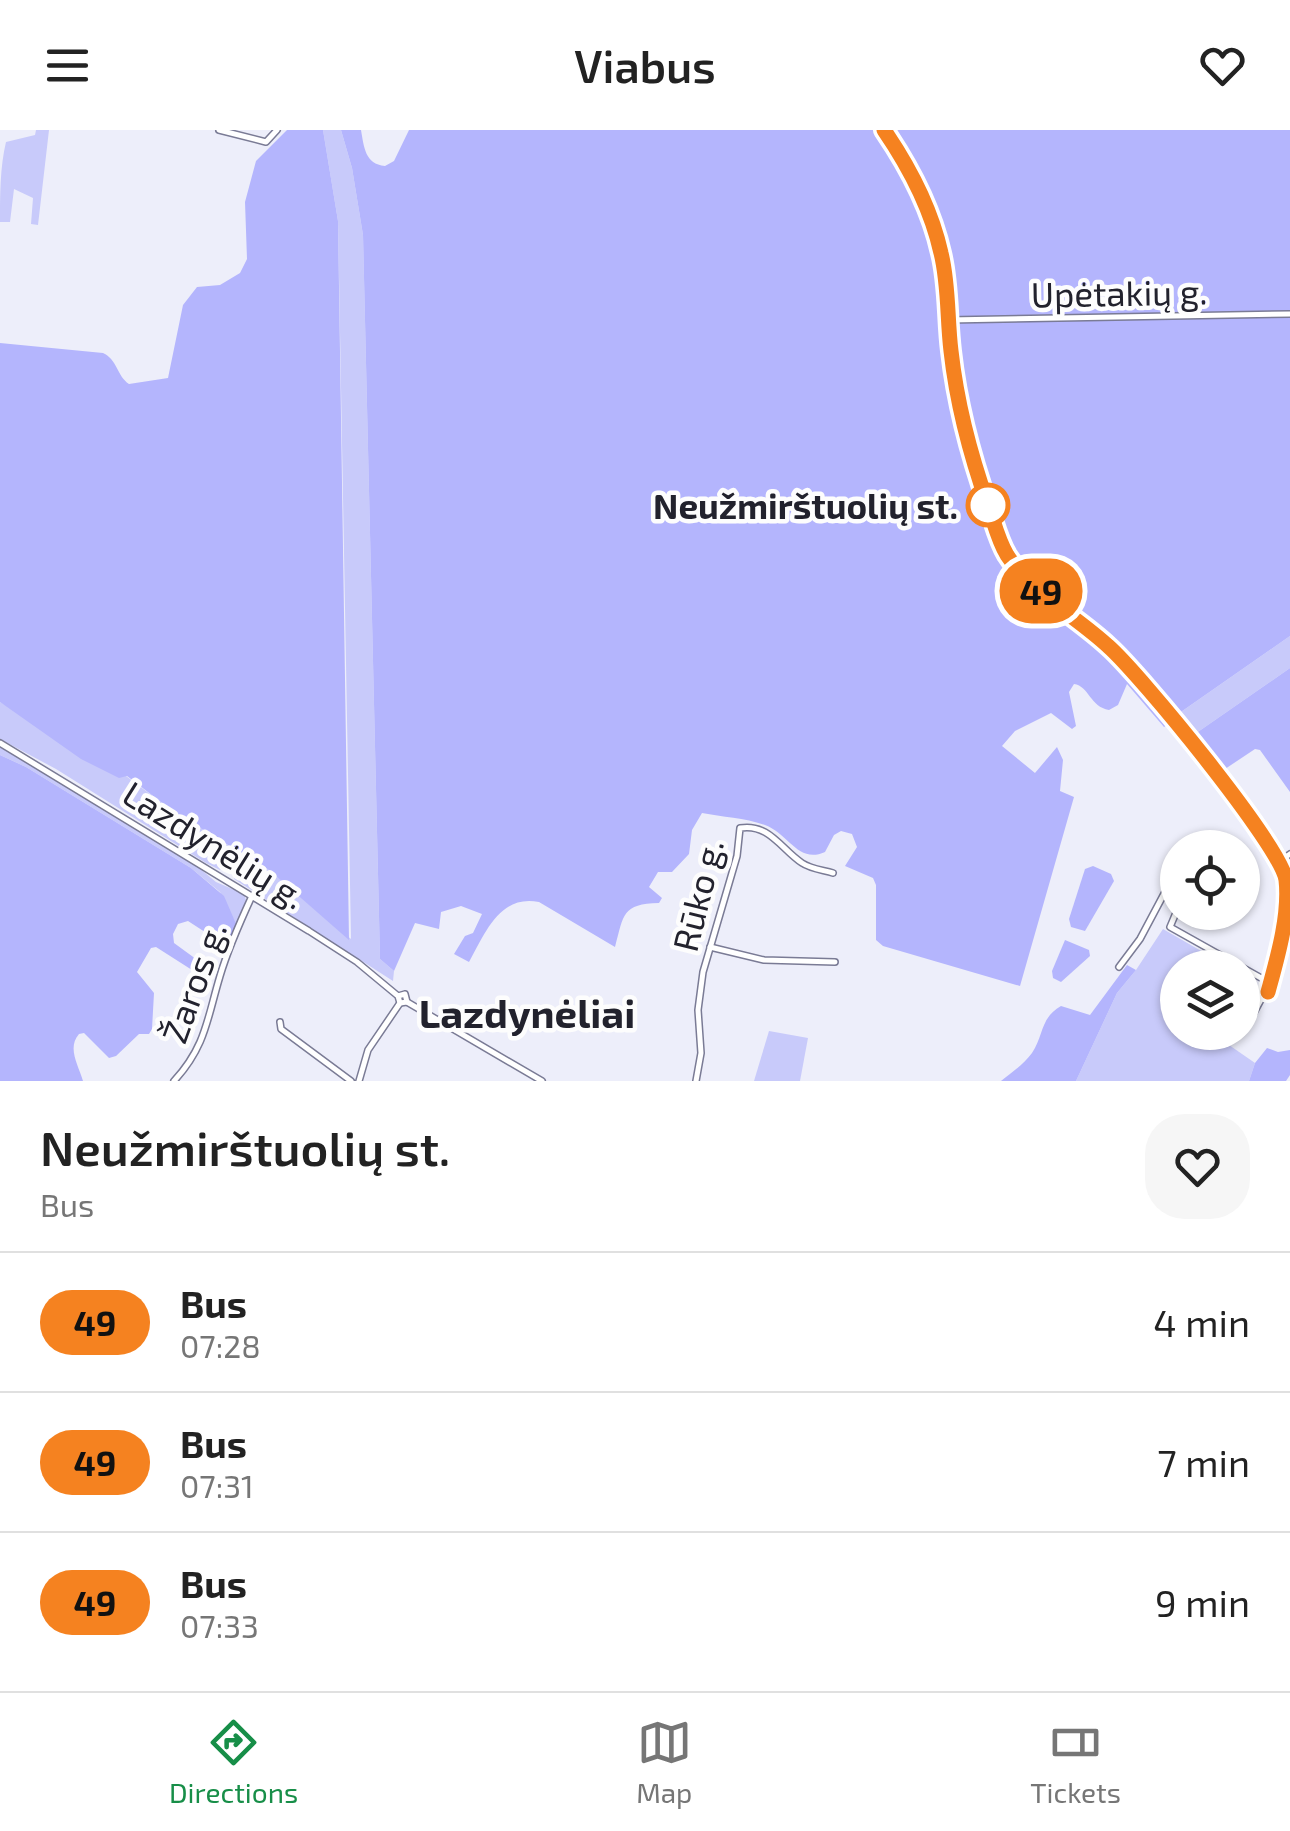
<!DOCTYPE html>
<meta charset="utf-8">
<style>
:root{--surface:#fff;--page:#f6f6f6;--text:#222;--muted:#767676;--line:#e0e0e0;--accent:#178e48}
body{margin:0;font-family:"Exo 2",sans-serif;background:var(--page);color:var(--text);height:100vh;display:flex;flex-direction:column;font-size:38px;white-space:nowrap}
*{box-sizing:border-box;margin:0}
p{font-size:32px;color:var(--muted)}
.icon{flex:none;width:55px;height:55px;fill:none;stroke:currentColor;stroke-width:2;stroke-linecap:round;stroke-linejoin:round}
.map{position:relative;height:951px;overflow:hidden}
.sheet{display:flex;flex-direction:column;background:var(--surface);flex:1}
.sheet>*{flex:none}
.badge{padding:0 20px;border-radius:32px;font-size:35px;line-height:65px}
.controls{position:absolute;left:1160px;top:700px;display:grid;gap:20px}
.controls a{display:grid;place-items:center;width:100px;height:100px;border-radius:50%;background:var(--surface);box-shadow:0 2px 8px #0004;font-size:50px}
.map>.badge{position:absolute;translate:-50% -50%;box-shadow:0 0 0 5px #fff}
.round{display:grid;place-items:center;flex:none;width:105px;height:105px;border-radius:40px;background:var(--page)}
.summary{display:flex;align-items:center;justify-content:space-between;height:170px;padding:0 40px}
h1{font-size:48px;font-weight:600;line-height:75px}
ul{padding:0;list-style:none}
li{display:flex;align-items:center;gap:30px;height:140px;padding:0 40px;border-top:2px solid var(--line)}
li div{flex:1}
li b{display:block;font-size:38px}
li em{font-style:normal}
li .badge{min-width:110px;font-weight:700;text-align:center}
header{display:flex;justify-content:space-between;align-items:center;height:130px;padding:0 40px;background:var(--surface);font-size:45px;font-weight:600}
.menu{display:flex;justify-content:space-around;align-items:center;height:140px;border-top:2px solid var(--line);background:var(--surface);font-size:28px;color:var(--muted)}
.menu a{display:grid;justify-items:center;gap:5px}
.menu .current{color:var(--accent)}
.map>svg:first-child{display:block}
</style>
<header><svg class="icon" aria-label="menu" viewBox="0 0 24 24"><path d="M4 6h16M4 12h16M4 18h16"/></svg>Viabus<svg class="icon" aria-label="heart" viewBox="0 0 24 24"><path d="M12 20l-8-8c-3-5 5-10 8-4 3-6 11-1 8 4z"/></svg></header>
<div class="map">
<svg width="1290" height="951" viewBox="0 0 1290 951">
<rect width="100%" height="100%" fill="#edeefa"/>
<g fill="#c8cafa">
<path d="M 36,0 L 49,0 L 38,95 L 31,94 L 33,68 L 14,59 L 10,92 L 0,92 C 0,65 0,37 6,12 L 35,5 Z"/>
<polygon points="323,0 341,0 352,38 363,105 380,829 394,841 393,851 234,749 237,742 225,734 220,740 206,733 56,639 0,609 0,572 126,646 174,682 269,740 351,809 338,91"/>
<polygon points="1290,506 1290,538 1192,606 1178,584"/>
<polygon points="0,617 192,732 216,752 244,764 246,770 237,796 220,762 191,738 26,637 0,625"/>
<polygon points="1163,799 1229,837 1178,838 1178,902 1237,903 1229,915 1255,933 1249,951 1076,951 1117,863 1136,840"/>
<polygon points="769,901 808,908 800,951 754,951"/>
</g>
<g fill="#b4b5fd">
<path d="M 287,0 L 323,0 L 338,91 L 349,810 L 269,740 L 174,682 L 127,646 L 119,648 L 81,629 L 0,572 L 0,213 L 103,223 C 117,229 117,246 129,254 L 168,248 L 183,175 L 197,157 L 220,155 L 240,143 L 247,129 L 245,72 L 256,31 Z"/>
<path d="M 341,0 L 361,0 C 364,17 365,34 385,36 L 394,31 L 409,0 L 875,0 L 915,71 L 932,119 L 945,234 L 961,321 L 1008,443 L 1021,459 L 1100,518 L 1169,594 L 1164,597 L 1127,554 L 1118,575 L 1109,580 C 1090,577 1089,556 1074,554 L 1069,562 L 1076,596 L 1072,599 L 1051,583 L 1015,601 L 1002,616 L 1035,643 L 1057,617 L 1063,630 L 1060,661 L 1074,667 L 1020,856 L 883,816 L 876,810 L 876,755 L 873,748 L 845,736 L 857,717 L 852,704 L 841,701 L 834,705 L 825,722 C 798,734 789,704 765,695 C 746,688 722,687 702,683 L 692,700 L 689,724 L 672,742 L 658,742 L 649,757 L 662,768 L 659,773 C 622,774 624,784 615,817 L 539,772 C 499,764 485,804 469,832 L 454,824 L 465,806 L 473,803 L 482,784 L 461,776 L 441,782 L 439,799 L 415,793 L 394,841 L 380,829 L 363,105 L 352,38 Z"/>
<polygon points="897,0 1290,0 1290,506 1178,584 1116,509 1041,450 1022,430 1008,407 967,286 954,144 946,106 924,49"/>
<polygon points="1290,538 1290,662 1260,620 1255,619 1219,643 1192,606"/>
<path d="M 0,625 L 26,637 L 191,738 L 224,766 L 237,796 L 230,814 L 225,815 L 188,791 L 178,794 L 173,804 L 174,813 L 211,840 L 208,847 L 203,847 L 156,817 L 151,818 L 137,842 L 154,863 L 152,899 L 149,904 L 139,904 L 116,926 L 109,928 L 84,903 L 79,904 C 67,918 78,934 83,951 L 0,951 Z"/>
<polygon points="1093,736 1111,744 1114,751 1085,801 1071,797 1069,789 1085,739"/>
<polygon points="1065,810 1089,820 1090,826 1061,852 1053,848 1052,841"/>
<path d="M 1127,835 L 1136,840 L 1117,863 L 1076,951 L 1001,951 C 1011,943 1024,934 1032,923 C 1044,905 1040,888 1061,876 L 1090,885 Z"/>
<polygon points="1267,918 1278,922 1290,920 1290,945 1286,951 1249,951 1255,933"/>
</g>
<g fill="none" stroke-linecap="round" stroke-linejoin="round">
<defs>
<g id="minor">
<polyline points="219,0 266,12 277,0"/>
<path d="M 884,0 C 910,38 931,79 941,124 C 949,156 948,190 951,222 C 958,283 976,367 1005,420 C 1031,469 1090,495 1126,535 L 1263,706 L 1284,741 L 1286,773 L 1270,853 L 1250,890"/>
<polyline points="948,190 1290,184"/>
<polyline points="0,613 309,801 357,832 398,866 400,873 407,872 405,864 398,866"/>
<polyline points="1280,731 1290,724"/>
<polyline points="1178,778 1170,797 1270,853"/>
<polyline points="710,817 764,830 835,832"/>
<polyline points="1119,837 1140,809 1165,762 1172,759 1178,762"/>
<polyline points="407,872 542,951"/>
<polyline points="280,892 281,899 351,951"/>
<path d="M 174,951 C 206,916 207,889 220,846 C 228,819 240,792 252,766"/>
<polyline points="359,951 368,920 400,873"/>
<path d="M 696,951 L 701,923 L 698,880 L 703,842 L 737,726 L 740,698 C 769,693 781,719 802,733 C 811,739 823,740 833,743"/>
</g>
</defs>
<use href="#minor" stroke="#7a7b95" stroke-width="8"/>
<use href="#minor" stroke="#fff" stroke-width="5"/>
</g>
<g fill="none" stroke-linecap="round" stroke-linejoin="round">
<defs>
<path id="line" d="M 884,0 C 910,38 931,78 941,123 C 949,155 947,189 951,221 C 957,275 970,324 988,375 C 994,392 998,410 1007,425 C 1031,463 1076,486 1108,516 C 1140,544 1281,716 1286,750 C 1290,785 1277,829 1268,862"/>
</defs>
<use href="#line" stroke="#fff" stroke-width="22"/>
<use href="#line" stroke="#f58220" stroke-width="15"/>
</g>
<circle fill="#fff" stroke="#f58220" stroke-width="5" cx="988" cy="375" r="20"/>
<g text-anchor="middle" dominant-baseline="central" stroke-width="9" stroke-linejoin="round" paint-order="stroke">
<g font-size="35" fill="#22222d" stroke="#fdfdfd">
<text transform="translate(1119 162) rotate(-1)">Upėtakių g.</text>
<text transform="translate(215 714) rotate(32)">Lazdynėlių g.</text>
<text transform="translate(697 765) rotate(-76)">Rūko g.</text>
<text transform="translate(193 852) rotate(-70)">Žaros g.</text>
</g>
<g font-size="35" font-weight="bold" fill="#22222d" stroke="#fdfdfd" text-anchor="end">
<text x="958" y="375">Neužmirštuolių st.</text>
</g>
<g font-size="40" font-weight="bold" fill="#22222d" stroke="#fdfdfd">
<text x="527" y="882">Lazdynėliai</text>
</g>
</g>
</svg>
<div class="controls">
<a><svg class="icon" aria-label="locate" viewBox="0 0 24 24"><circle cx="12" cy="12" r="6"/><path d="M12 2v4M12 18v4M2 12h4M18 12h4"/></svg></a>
<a><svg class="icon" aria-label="layers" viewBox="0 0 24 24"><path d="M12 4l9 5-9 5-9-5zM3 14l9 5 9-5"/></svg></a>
</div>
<b class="badge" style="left:1041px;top:461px;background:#f58220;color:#111">49</b>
</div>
<section class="sheet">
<div class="summary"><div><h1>Neužmirštuolių st.</h1><p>Bus</p></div><a class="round"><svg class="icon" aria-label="heart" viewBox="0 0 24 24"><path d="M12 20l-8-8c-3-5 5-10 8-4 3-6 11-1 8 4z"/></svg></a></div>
<ul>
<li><span class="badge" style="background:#f58220;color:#111">49</span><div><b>Bus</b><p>07:28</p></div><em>4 min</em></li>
<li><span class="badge" style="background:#f58220;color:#111">49</span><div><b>Bus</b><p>07:31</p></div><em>7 min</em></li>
<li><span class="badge" style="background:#f58220;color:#111">49</span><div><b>Bus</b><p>07:33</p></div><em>9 min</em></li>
</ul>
</section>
<nav class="menu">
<a class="current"><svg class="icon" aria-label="directions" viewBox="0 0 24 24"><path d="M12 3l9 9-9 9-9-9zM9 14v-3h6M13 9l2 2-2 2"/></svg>Directions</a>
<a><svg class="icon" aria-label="map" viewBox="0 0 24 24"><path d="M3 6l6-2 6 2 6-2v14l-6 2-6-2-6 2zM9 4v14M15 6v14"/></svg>Map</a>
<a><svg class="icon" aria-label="tickets" viewBox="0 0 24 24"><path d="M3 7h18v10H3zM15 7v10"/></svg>Tickets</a>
</nav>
